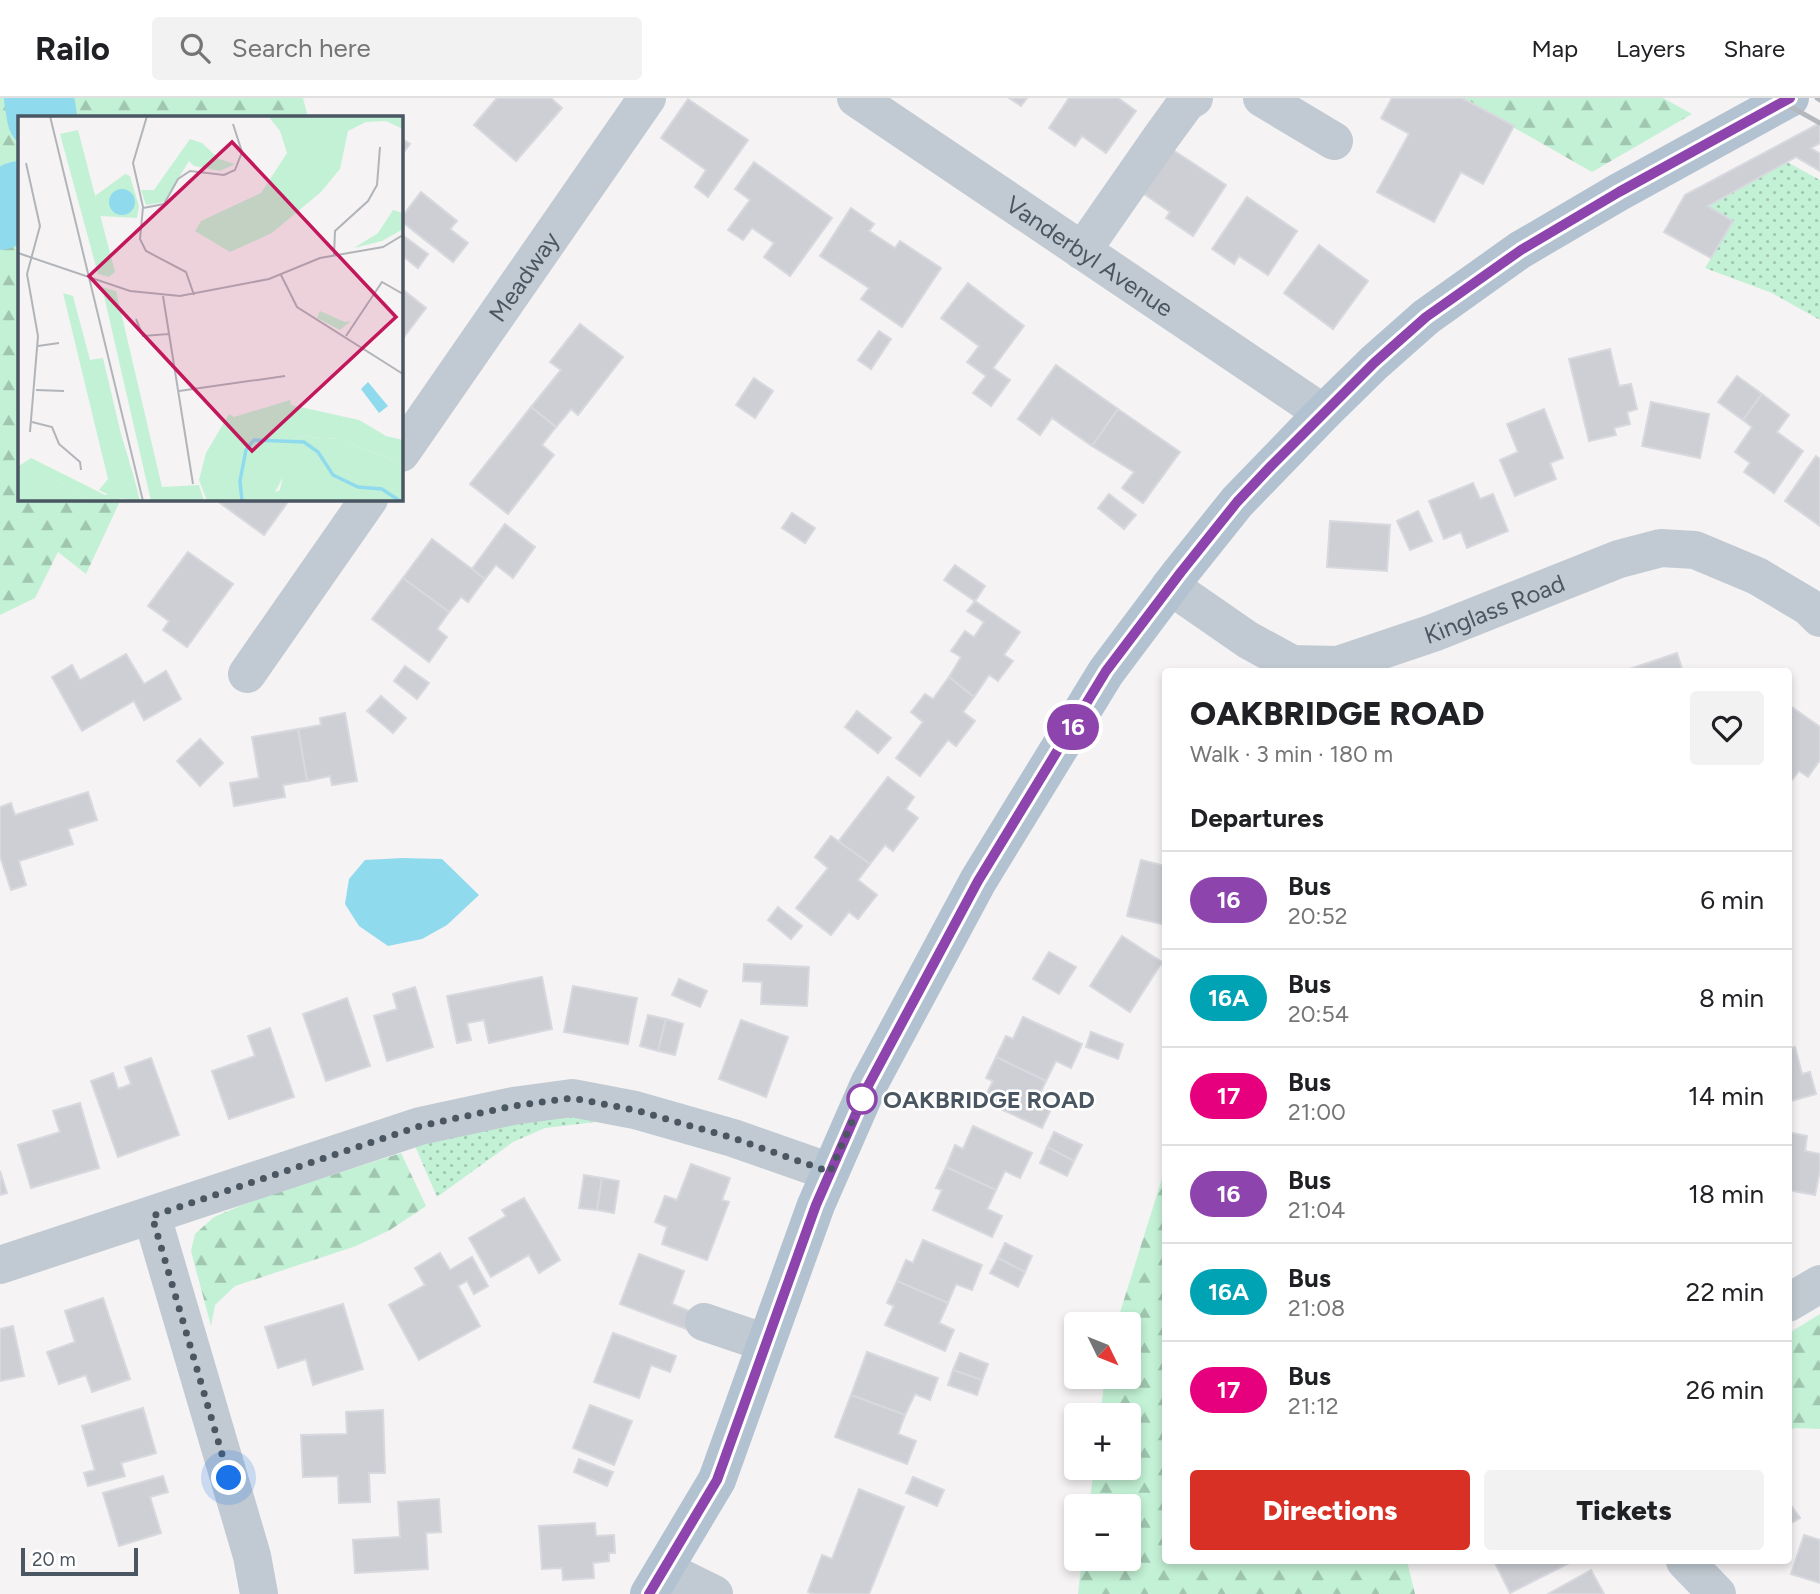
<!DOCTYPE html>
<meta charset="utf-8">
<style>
:root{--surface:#fff;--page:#f2f2f2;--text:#202124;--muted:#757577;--line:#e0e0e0;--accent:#d93025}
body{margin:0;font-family:Figtree,sans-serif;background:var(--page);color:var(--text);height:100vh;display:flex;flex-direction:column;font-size:26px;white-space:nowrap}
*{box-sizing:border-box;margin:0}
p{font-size:23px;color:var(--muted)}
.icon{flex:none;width:38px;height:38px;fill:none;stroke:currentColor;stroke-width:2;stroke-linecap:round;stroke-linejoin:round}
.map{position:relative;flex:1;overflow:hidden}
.drawer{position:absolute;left:1162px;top:570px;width:630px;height:896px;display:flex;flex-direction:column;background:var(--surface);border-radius:7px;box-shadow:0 4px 10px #0003}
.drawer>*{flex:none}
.badge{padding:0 14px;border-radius:23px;font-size:24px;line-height:46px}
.needle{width:46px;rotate:133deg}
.buttons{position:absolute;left:1064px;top:1214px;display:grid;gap:14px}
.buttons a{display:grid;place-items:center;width:77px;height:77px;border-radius:7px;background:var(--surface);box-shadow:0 4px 10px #0003;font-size:35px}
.scale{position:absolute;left:21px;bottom:18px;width:117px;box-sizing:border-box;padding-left:7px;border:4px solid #4a5661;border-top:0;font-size:19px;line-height:24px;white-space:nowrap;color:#4a5661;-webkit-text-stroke:5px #fff;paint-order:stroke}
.you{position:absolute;width:35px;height:35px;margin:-18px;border:5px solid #fff;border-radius:50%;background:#1a73e8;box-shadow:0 0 0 10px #1a73e833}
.map>.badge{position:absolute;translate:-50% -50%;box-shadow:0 0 0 4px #fff}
h2{padding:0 28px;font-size:26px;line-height:63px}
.round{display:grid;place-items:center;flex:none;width:74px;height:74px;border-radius:7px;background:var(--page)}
.overview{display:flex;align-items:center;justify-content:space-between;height:119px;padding:0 28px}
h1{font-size:33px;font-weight:800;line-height:52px}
.cta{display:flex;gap:14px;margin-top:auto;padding:14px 28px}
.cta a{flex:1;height:80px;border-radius:7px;background:var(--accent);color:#fff;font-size:28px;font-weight:800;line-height:80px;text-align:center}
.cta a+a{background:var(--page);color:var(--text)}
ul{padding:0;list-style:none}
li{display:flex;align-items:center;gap:21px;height:98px;padding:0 28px;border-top:2px solid var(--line)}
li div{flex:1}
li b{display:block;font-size:26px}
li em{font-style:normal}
li .badge{min-width:77px;font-weight:700;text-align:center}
header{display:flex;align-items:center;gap:42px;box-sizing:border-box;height:98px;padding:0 35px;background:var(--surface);border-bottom:2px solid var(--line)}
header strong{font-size:33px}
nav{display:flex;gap:38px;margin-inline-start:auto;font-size:24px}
.search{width:490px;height:63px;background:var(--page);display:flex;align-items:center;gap:18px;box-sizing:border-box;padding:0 24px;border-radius:7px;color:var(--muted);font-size:26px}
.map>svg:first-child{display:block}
</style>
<header>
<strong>Railo</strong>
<div class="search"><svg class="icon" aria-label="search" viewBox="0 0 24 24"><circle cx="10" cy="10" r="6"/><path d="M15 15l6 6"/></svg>Search here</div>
<nav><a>Map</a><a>Layers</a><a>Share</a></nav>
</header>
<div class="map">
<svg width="1820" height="1496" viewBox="0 0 1820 1496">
<defs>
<pattern id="grass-dots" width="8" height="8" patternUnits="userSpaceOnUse" patternTransform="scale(1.75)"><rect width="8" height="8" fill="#c3f1d5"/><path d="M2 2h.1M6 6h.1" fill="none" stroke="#a0c6b0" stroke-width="1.8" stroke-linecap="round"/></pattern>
<pattern id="forest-firs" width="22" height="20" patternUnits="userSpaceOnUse" patternTransform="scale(1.75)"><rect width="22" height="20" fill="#c3f1d5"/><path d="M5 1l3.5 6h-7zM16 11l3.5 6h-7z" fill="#a0c6b0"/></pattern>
</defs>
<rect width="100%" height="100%" fill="#f5f3f3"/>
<g fill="url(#grass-dots)">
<polygon points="1787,64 1820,82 1820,222 1772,195 1705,170 1733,123 1708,108"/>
<polygon points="556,1017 604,1023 545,1030 513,1044 437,1099 415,1048"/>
</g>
<g fill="url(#forest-firs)">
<polygon points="0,0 303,0 308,19 19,19 19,401 121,401 86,476 58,454 35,500 0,517"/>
<polygon points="1462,0 1663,0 1692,16 1592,74"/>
<polygon points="401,1055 426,1108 390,1132 356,1148 235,1188 215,1207 211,1228 191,1153 195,1136 214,1119 254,1102"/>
<polygon points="1165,1071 1166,1463 1407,1463 1415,1496 1078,1496 1082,1461 1129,1461 1129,1409 1089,1409 1094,1370 1129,1370 1129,1318 1100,1318 1105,1279 1129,1279 1129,1227 1116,1227"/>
<polygon points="1820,1216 1820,1331 1794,1330 1789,1334 1789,1235"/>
</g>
<polygon fill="#90daee" points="403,760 442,761 479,797 447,827 422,841 388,848 359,828 345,806 349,781 365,762"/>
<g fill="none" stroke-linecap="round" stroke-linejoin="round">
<g stroke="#90daee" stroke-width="70">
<polyline points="39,0 42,19"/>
<polyline points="0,117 19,98"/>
</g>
</g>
<g fill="#cdcfd5" stroke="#d7d9de" stroke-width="2">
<polygon points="497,0 551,0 562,10 516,63 474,27"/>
<polygon points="1009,0 1027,0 1021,8"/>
<polygon points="1069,0 1118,0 1136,13 1106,55 1082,38 1075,48 1049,30"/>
<polygon points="1392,0 1462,0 1514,28 1483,86 1461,74 1434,124 1377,94 1409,36 1381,20"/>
<polygon points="688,1 748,42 708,99 695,89 706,72 661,40"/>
<polygon points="1820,25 1820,45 1811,50 1820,56 1820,73 1796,59 1708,108 1733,123 1711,160 1664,134 1685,97"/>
<polygon points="401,40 410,46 401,58"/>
<polygon points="1173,52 1226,87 1193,138 1166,120 1170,114 1144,96"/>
<polygon points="754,64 832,120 790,178 764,159 774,145 752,130 743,142 728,132 750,102 735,91"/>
<polygon points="421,94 457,123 450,131 468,145 453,164 401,123 401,120"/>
<polygon points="1247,99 1297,133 1268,177 1239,158 1234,166 1212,151"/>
<polygon points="851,110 874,126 869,133 895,150 900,143 941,170 902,229 861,201 869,190 820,158"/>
<polygon points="401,136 428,156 418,170 401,157"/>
<polygon points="1319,147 1368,183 1333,231 1284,195"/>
<polygon points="968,185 1024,228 993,270 1010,282 991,308 973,295 986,278 967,264 979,248 941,220"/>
<polygon points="401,190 426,210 401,243"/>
<polygon points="580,226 623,259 578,317 571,311 556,329 531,309 561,272 550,264"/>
<polygon points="879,233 891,241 871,271 858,262"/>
<polygon points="1610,251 1619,288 1631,286 1637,311 1627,314 1630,326 1614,330 1616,337 1589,343 1569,261"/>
<polygon points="1056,267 1118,311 1092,348 1052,320 1040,337 1018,321"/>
<polygon points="1737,278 1762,296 1743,322 1718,304"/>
<polygon points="754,280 773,293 755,320 736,307"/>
<polygon points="1762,296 1789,317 1777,334 1803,353 1774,395 1744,374 1750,365 1735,354 1752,329 1743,322"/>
<polygon points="1651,304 1709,316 1700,360 1642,348"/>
<polygon points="531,309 556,329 542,347 554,357 508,416 470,386"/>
<polygon points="1118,311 1180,354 1143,405 1122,390 1134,374 1092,348"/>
<polygon points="1544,311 1563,360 1550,365 1556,381 1515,398 1500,362 1518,354 1507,326"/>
<polygon points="1816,358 1820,361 1820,428 1785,403"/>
<polygon points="1473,385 1480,401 1493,396 1508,433 1467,450 1461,434 1444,441 1429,403"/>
<polygon points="1109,396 1136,417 1124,431 1098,410"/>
<polygon points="223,401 290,401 264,437 220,405"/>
<polygon points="1418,413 1432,443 1410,452 1397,423"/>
<polygon points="792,415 815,430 805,445 782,430"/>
<polygon points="1330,423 1390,427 1387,473 1327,469"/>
<polygon points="505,426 535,449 513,480 496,467 485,481 472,471"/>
<polygon points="432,441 485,481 468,504 461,499 449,514 403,480"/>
<polygon points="188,454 233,486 187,549 163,532 169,523 148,508"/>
<polygon points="955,467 985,488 975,503 944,482"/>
<polygon points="403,480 449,514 437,531 447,539 429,564 372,521"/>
<polygon points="975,503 1020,534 1004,557 1013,563 998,583 989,577 974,599 949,579 961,559 951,553 965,533 974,539 984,524 967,513"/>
<polygon points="1677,555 1683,574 1621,574"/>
<polygon points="126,556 144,586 166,573 181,601 144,622 134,603 82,633 52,579 72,567 80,582"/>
<polygon points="405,568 429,585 417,601 394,583"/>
<polygon points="949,579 974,599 963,614 975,623 956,648 948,642 920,678 896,660 923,624 911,614 925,596 933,601"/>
<polygon points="381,598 406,620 393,635 367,613"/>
<polygon points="1789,607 1820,629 1820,662 1808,679 1799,673 1788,687"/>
<polygon points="857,613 891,640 878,655 845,629"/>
<polygon points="345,615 357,683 332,687 330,678 307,683 298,631 321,627 320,620"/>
<polygon points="298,631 307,683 283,687 285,699 234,708 230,685 259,680 252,639"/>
<polygon points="200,641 223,665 200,688 177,663"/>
<polygon points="888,679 914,699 906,711 918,720 893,753 885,747 870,766 838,744"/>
<polygon points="88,694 97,722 68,731 73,746 19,763 26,787 11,792 0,758 0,709 11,705 15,717"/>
<polygon points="831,738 870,766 858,782 877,797 858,821 849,814 831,837 796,810 828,770 815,759"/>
<polygon points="1141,762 1166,768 1166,827 1127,818"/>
<polygon points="778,809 802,828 791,841 768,822"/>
<polygon points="1122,838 1162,864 1130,914 1090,888"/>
<polygon points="1049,854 1076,869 1059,896 1033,881"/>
<polygon points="744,866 809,869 807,908 761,906 762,884 743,883"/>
<polygon points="542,879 552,931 489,945 484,922 467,925 471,942 457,945 447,898"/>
<polygon points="679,881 707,893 700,909 672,897"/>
<polygon points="573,888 637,900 628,946 564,934"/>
<polygon points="415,889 433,949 387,963 374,918 397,911 393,896"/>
<polygon points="347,900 370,968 326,983 303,916"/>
<polygon points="648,917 666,921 658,953 640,948"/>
<polygon points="1023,919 1082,946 1071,970 1056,963 1046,983 996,959 1006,938 1013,941"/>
<polygon points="666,921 683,926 675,957 658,953"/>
<polygon points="741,922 788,939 766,999 719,981"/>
<polygon points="270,930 294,999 229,1021 212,973 255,958 248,938"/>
<polygon points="1091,934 1123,946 1118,961 1086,949"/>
<polygon points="1795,949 1802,976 1810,974 1816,996 1788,1004 1788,951"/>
<polygon points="996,959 1046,983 1037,1002 1052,1009 1042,1030 983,1003 993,983 986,980"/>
<polygon points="151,960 179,1037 118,1059 91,983 113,975 118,991 131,986 125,969"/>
<polygon points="80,1005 99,1070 31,1090 18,1047 60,1034 53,1013"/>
<polygon points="973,1028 1032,1055 1020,1080 1005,1073 996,1092 946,1069 955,1047 963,1051"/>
<polygon points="1054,1034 1082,1047 1074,1063 1047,1049"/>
<polygon points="1788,1034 1807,1038 1805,1053 1820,1056 1820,1072 1815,1097 1788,1092"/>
<polygon points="1047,1049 1074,1063 1067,1078 1040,1065"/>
<polygon points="691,1066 730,1080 722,1102 729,1104 707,1162 662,1146 667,1129 655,1124 665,1098 677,1102"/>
<polygon points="946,1069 996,1092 987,1111 1002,1118 992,1139 933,1112 942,1092 936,1090"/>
<polygon points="0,1073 7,1095 0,1097"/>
<polygon points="584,1077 602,1080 597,1112 579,1110"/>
<polygon points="602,1080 619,1083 614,1115 597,1112"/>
<polygon points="524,1100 560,1162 539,1175 529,1157 491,1179 469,1140 506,1118 502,1112"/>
<polygon points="923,1142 982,1167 972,1192 956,1186 948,1205 897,1183 906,1162 913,1165"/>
<polygon points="1005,1145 1032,1158 1025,1174 998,1160"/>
<polygon points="440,1155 450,1172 472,1159 488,1188 474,1196 467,1183 458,1188 480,1228 419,1262 389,1207 425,1187 415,1170"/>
<polygon points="639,1156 684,1173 672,1206 692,1214 686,1231 620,1206"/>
<polygon points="998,1160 1025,1174 1018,1189 990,1175"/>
<polygon points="897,1183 948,1205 939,1225 954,1232 945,1253 885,1227 894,1208 887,1205"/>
<polygon points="103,1200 130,1281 92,1294 86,1277 59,1286 47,1254 75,1244 65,1213"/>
<polygon points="343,1206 363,1271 313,1287 306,1261 278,1270 265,1229"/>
<polygon points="13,1228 24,1278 0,1283 0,1231"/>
<polygon points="613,1235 676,1258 670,1274 651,1267 639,1300 594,1284"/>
<polygon points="867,1254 938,1280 930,1302 915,1296 905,1317 851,1297"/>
<polygon points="960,1255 988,1266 982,1282 953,1272"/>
<polygon points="953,1272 982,1282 977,1297 948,1287"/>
<polygon points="851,1297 905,1317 898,1336 916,1343 907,1366 835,1339"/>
<polygon points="590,1307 632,1323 614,1367 573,1350"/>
<polygon points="143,1310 156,1355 121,1365 125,1378 88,1388 84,1375 95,1372 82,1328"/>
<polygon points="383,1312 385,1375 369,1375 370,1404 339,1405 338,1378 303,1379 301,1337 347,1336 346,1314"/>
<polygon points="579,1361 613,1374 607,1388 574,1374"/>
<polygon points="163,1378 168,1394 150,1399 161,1435 119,1448 103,1395"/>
<polygon points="913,1379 944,1392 937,1408 906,1395"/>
<polygon points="859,1391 904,1409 869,1496 814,1496 808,1494 822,1457 832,1461"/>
<polygon points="439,1401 441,1434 426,1435 428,1471 355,1475 353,1442 400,1439 398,1404"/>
<polygon points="1788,1403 1800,1420 1788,1427"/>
<polygon points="595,1425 596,1438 614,1437 615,1455 609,1455 609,1463 593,1465 594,1480 563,1482 562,1470 542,1471 539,1428"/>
<polygon points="1804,1437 1820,1442 1820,1485 1791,1476"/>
<polygon points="1494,1463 1573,1463 1510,1495"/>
<polygon points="1591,1472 1604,1496 1548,1496"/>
</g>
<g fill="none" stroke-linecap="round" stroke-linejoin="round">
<g stroke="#c1cad2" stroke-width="38">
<path id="s1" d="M 856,0 L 1323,315"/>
<polyline points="1262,0 1334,43"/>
<polyline points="1082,153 1162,38 1186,5 1194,0"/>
<path id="s2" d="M 401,355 L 647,0"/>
<path id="s3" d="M 1170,488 L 1248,542 L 1292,566 L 1338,567 L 1433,535 L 1619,461 L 1661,450 L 1695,452 L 1757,478 L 1809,509 L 1820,520"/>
<polyline points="247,576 369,401"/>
<polyline points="152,1118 252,1458 259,1496"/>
<polyline points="0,1167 420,1028 513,1008 572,1000 635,1012 733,1040 830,1074"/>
<polyline points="1788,1205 1820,1186"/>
<polyline points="704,1224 766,1245"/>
<polyline points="1685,1463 1717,1496"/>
<polyline points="665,1472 714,1496"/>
</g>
<polyline stroke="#b3c2d1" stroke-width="38" points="649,1496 717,1382 816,1107 869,986 978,783 1106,574 1181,474 1237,404 1323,315 1374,265 1426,219 1520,152 1619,94 1790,0"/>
<g stroke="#b5b8bd" stroke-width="5">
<polyline points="1775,0 1820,25"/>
<polyline points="1817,0 1820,2"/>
</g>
</g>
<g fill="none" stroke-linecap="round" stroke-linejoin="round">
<defs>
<polyline id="line" points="649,1496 717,1382 816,1107 869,986 978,783 1106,573 1181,474 1237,404 1271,368 1374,265 1426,219 1521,152 1619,94 1790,0"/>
</defs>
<use href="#line" stroke="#fff" stroke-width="16"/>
<use href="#line" stroke="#8e44ad" stroke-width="10"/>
<polyline stroke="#4a5661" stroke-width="7" stroke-dasharray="0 12.6" points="229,1380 152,1118 420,1028 513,1008 572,1000 635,1012 733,1040 830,1074 862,1001"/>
</g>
<circle fill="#fff" stroke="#8e44ad" stroke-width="3.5" cx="862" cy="1001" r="14"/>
<g text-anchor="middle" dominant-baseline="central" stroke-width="5" stroke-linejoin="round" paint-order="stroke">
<g font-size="24" fill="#4a5661" stroke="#fff">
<text stroke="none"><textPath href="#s1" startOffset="282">Vanderbyl Avenue</textPath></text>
<text stroke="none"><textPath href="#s2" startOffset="215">Meadway</textPath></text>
<text stroke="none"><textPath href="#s3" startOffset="357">Kinglass Road</textPath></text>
</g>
<g font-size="24" font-weight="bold" fill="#4a5661" stroke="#fff" text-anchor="start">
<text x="883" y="1001">OAKBRIDGE ROAD</text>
</g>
</g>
<g transform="translate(18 18)">
<rect width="385" height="385" fill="#f5f3f3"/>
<path d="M 60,14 L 97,156 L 91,161 L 80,158 L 42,18 ZM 45,177 L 55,180 L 72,244 L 85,242 L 103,318 L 86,322 L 99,381 L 107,385 L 88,385 L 91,379 L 81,374 L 90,363 ZM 278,320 L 321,323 L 385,348 L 385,385 L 240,385 L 262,374 L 266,354 L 281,330 ZM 0,355 L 36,363 L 71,385 L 0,385 Z" fill="#c3f1d5"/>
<path d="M 250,0 L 385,0 L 385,13 L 368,5 L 348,6 L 330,15 L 322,53 L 303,76 L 254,117 L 212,136 L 177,115 L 183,105 L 243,77 L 269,37 L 262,15 ZM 172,23 L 184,27 L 201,43 L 217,48 L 202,55 L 176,50 L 171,45 L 146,86 L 128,89 L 123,74 L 136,74 ZM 107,58 L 112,60 L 121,90 L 119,102 L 82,100 L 77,80 ZM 375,94 L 385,97 L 385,113 L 364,125 L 336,132 L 360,117 ZM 84,171 L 98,175 L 144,371 L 181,369 L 186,385 L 133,385 ZM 302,195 L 327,206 L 333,205 L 322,214 L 299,202 ZM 272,284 L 273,289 L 341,304 L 368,320 L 385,324 L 385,348 L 321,323 L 278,320 L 281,330 L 255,380 L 240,385 L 189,385 L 181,364 L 188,337 L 211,298 L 216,301 ZM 103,318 L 115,358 L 122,385 L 99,382 L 85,321 ZM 13,342 L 87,379 L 92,378 L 88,385 L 71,385 L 36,363 L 1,357 L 1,350 Z" fill="#c3f1d5"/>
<path d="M91 86a13 13 0 1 1 26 0a13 13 0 1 1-26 0ZM 350,266 L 370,290 L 361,297 L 343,273 Z" fill="#90daee"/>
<path fill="none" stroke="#90daee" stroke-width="3.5" d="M 224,385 L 222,365 L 228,334 L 236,324 L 286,326 L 300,336 L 315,359 L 340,371 L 364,373 L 382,385"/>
<path fill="none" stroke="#b1b4b9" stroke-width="2" d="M 32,0 L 125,385M 129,0 L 115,47 L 125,91 L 122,123 L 128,135 L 168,156 L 176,179M 8,47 L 22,110 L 9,158 L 20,220 L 12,316M 125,92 L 146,88 L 160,63 L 172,55 L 206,59 L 217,54 L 224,36 L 215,8M 0,137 L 112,175 L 162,180 L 251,163 L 302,142 L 365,131 L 385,119M 316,139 L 317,115 L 350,85 L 359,69 L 362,31M 263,159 L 279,191 L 385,258M 145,180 L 175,368M 118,203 L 125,220 L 151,218M 328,220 L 364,166 L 385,178M 20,230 L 41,227M 18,274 L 46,275M 161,275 L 267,260M 14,306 L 34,311 L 41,328 L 62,346 L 63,354"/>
<path fill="#c2185b" fill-opacity="0.15" stroke="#c2185b" stroke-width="3.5" d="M 214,26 L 378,201 L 234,335 L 71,160 Z"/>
<rect width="385" height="385" fill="none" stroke="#4a5661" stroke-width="3.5"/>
</g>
</svg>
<div class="buttons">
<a><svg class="needle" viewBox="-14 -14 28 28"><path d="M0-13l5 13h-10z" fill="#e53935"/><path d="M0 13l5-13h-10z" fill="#757577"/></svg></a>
<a>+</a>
<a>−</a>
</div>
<div class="scale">20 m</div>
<div class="you" style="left:229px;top:1380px"></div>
<b class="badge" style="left:1073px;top:629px;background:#8e44ad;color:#fff">16</b>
<section class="drawer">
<div class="overview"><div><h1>OAKBRIDGE ROAD</h1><p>Walk · 3 min · 180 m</p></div><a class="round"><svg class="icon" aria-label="heart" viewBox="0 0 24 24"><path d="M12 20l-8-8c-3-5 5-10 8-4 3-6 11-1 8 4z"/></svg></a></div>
<h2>Departures</h2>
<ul>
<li><span class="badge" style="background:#8e44ad;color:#fff">16</span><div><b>Bus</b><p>20:52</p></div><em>6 min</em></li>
<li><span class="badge" style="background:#00a3b4;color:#fff">16A</span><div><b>Bus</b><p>20:54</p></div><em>8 min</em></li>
<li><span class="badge" style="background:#e6007e;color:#fff">17</span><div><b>Bus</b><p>21:00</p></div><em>14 min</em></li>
<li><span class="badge" style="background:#8e44ad;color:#fff">16</span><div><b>Bus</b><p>21:04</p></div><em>18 min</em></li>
<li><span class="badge" style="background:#00a3b4;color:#fff">16A</span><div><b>Bus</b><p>21:08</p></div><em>22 min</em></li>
<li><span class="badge" style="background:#e6007e;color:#fff">17</span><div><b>Bus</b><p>21:12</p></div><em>26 min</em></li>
</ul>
<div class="cta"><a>Directions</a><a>Tickets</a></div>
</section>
</div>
